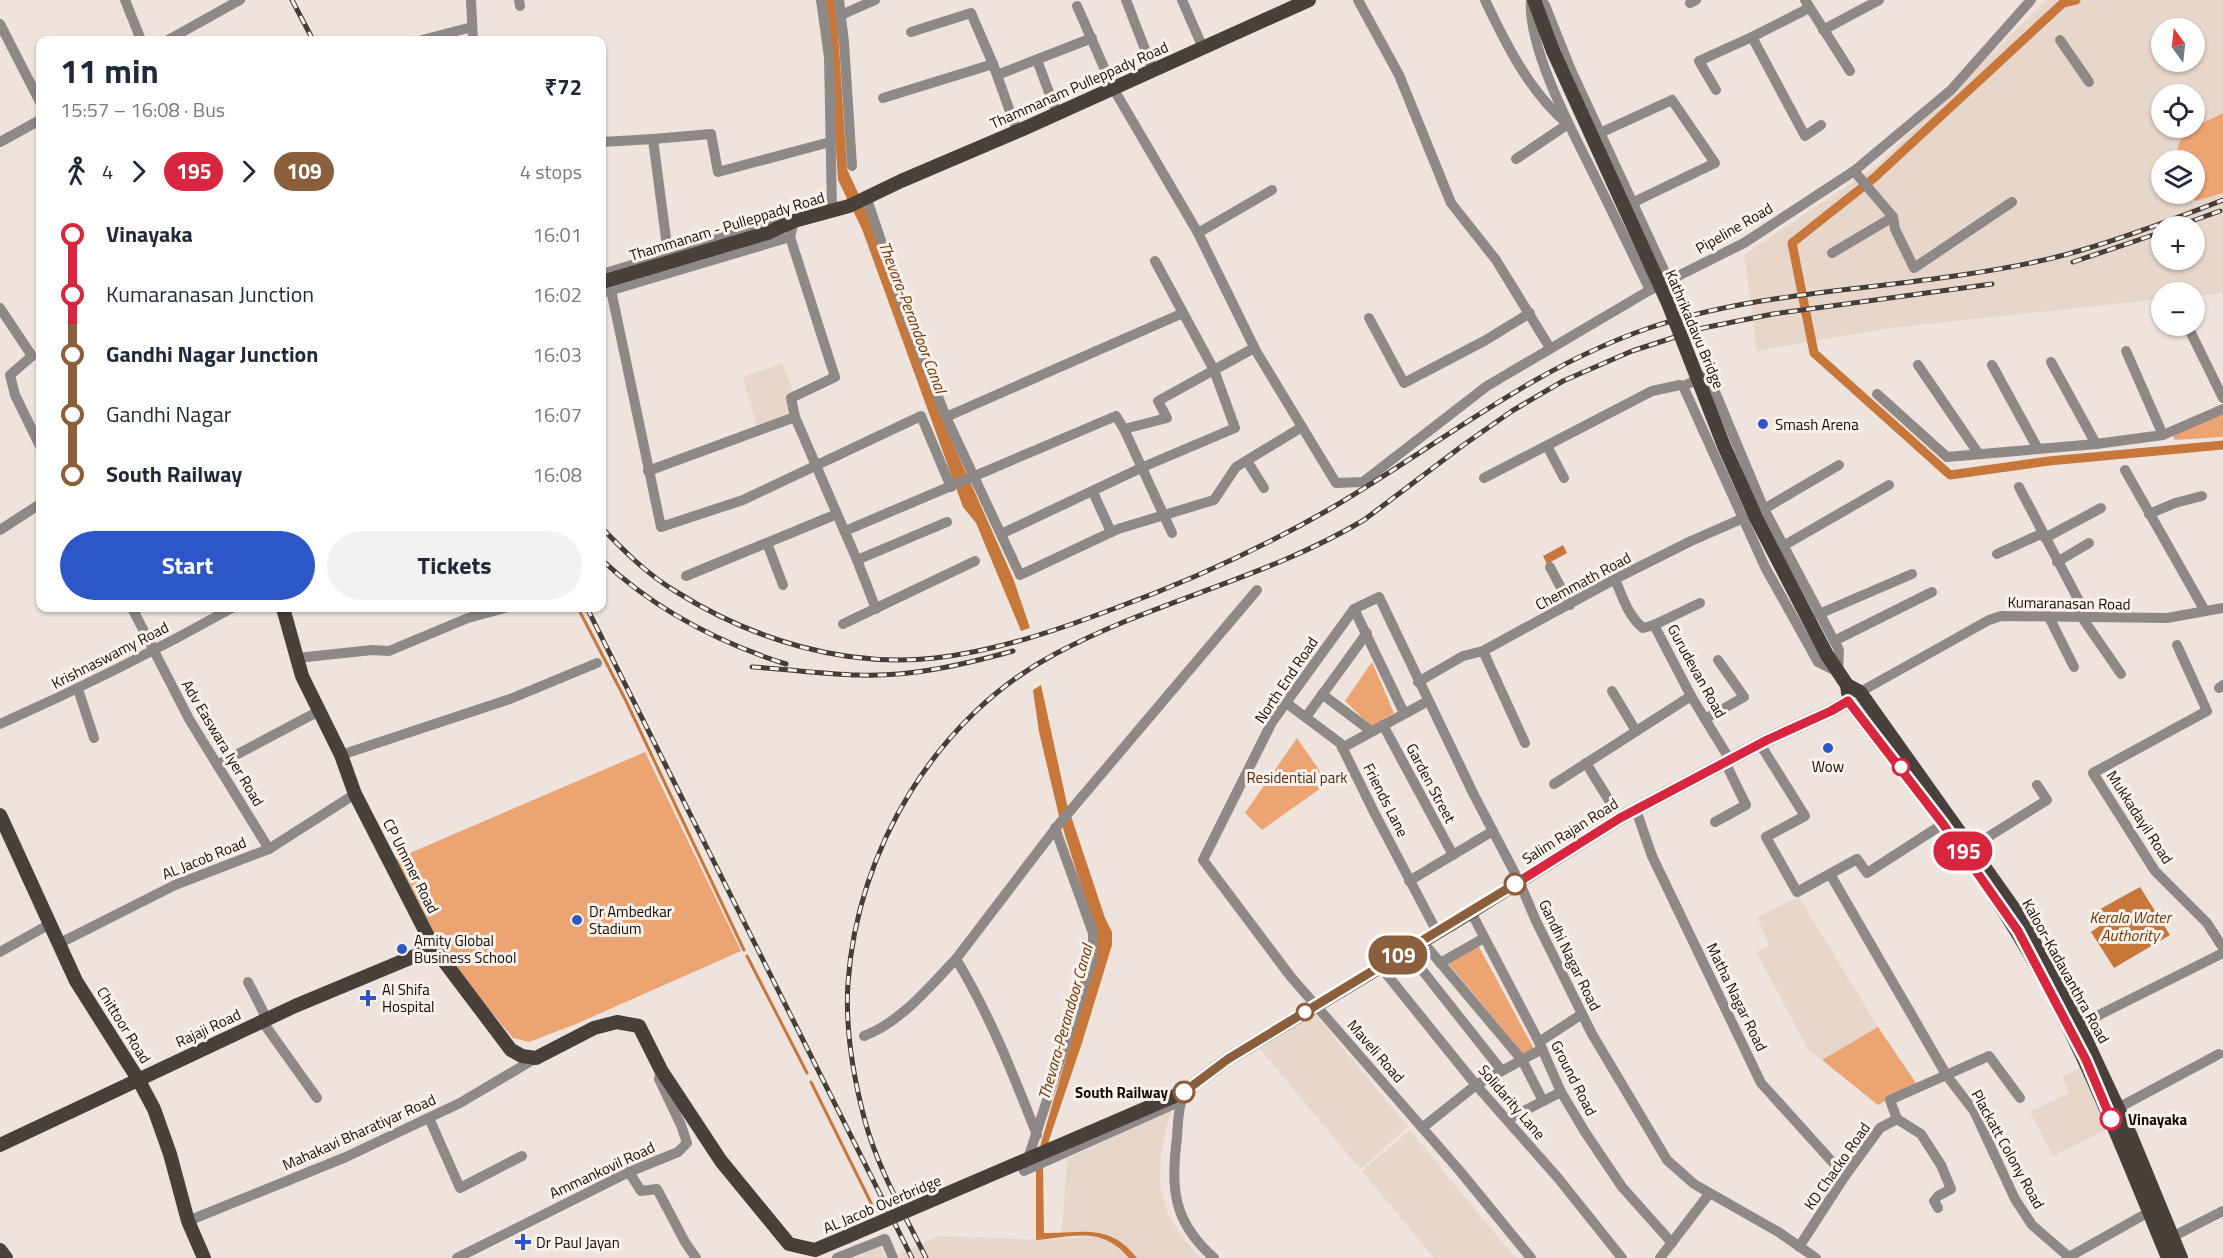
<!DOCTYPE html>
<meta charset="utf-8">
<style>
:root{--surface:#fff;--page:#f2f2f3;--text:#1f2937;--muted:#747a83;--accent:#2d57c6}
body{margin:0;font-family:"Titillium Web",sans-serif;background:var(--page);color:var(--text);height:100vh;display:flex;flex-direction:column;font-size:22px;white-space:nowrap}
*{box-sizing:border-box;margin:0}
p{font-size:20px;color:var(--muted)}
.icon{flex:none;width:33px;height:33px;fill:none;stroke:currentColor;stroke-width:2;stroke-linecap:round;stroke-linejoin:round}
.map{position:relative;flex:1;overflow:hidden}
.drawer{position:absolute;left:36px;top:36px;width:570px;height:576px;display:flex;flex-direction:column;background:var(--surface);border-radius:12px;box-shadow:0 2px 4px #0004}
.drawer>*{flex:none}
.badge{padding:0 12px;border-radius:20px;font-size:21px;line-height:39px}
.needle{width:39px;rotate:345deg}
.controls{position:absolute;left:2151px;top:18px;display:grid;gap:12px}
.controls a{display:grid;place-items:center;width:54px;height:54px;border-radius:50%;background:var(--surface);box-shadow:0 2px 4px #0004;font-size:30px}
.map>.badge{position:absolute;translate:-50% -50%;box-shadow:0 0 0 3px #fff}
.legs{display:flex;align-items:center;gap:9px;height:66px;padding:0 24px;font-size:20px}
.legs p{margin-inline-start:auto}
.head{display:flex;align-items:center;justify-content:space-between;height:102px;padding:0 24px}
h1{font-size:33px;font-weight:700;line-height:45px}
.button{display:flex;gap:12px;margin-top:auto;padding:12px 24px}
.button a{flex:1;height:69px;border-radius:36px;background:var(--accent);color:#fff;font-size:24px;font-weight:700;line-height:69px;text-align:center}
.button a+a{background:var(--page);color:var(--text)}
ul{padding:0 24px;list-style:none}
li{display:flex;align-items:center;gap:21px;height:60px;font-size:22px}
li i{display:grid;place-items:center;width:9px;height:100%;margin:0 8px;background:currentColor}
li i::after{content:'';width:15px;height:15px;margin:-8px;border:4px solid;border-radius:50%;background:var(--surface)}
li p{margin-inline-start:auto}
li:first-child i{background:linear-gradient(#0000 50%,currentColor 0)}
li:last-child i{background:linear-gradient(currentColor 50%,#0000 0)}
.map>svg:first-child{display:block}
</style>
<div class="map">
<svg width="2223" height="1258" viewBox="0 0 2223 1258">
<rect width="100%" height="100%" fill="#efe4dd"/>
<g fill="#e7d6ca" fill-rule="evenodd">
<path d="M 2047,0 L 2223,0 L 2223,293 L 2195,296 L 2194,292 L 2162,292 L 2161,299 L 1890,328 L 1757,351 L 1744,255 L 1875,167 ZM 2162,28 L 2194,28 L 2194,62 L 2162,62 ZM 2162,94 L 2194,94 L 2194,128 L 2162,128 ZM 2162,160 L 2194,160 L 2194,194 L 2162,194 ZM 2162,226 L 2194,226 L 2194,260 L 2162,260 Z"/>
<polygon points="782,363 795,396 792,418 758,430 743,377"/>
<polygon points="1799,897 1878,1027 1822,1060 1809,1051 1756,952 1769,945 1757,917"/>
<polygon points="1316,1015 1408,1127 1360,1169 1260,1049"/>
<polygon points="2082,1066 2108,1129 2053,1156 2030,1112 2069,1093 2063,1077"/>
<polygon points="1172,1109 1166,1128 1161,1154 1160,1184 1168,1215 1182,1237 1200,1258 1137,1258 1114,1237 1101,1232 1062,1232 1067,1159"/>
<polygon points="1410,1130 1468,1201 1516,1258 1434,1258 1362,1171"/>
<polygon points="939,1236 1044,1240 1088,1236 1101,1237 1112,1242 1128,1258 899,1258 898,1255"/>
<polygon points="880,1246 886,1258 855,1258"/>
</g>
<g fill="#eca473">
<path d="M 2223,113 L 2223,193 L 2196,201 L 2189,194 L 2194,194 L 2194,160 L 2178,160 C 2173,131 2201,125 2223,113 Z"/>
<polygon points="2220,414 2223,415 2223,437 2175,440 2172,435"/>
<polygon points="1372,662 1394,713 1372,727 1345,701"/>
<polygon points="1297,738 1328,783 1262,830 1245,813"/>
<polygon points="645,752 741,951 576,1024 529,1042 513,1038 462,977 441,946 396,859"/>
<polygon points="1478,945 1534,1049 1524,1055 1448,963"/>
<polygon points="1878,1027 1916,1083 1878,1105 1822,1060"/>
</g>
<g fill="#c8773b">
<polygon points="826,0 836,0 847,169 865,208 943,421 1013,578 1030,628 1021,631 976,523 963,507 862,229 838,180"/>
<polygon points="1563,545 1567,553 1547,564 1543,556"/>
<path d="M 1041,685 L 1067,804 L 1105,918 L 1112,932 L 1112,945 L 1082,1043 L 1049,1140 L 1043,1168 L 1044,1233 C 1083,1234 1108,1222 1137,1258 L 1129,1258 C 1101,1225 1074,1237 1036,1240 L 1036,1171 L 1041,1143 L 1071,1041 L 1096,933 L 1059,816 L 1039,732 L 1033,690 Z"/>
<polygon points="2140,887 2170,935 2114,968 2091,932 2101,925 2093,913"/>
</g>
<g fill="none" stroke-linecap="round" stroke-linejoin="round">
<g stroke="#c8773b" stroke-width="3">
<polyline points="578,608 625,699 744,950"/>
<polyline points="747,956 807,1073"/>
<polyline points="811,1082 875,1211"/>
</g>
<polyline stroke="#c8773b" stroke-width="9" points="2076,0 2063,3 1874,178 1792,243 1814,353 1950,475 2049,461 2223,445"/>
<g stroke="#8e8987" stroke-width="10">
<polyline points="125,0 141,40"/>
<polyline points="471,0 473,40"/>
<polyline points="519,0 520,6"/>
<polyline points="821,0 829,57 832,210"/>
<polyline points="839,0 844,42 852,166"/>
<polyline points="1126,0 1153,70"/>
<polyline points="1182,0 1203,48"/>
<polyline points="1358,0 1399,75 1451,203 1496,260 1550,348"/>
<path d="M 1485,0 C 1506,44 1528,89 1565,122"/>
<path d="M 1531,0 C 1527,46 1571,129 1592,171 C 1612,211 1631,251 1650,290"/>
<polyline points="1539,0 1545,5 1571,70 1669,281"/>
<polyline points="1805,0 1850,71"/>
<polyline points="1690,3 1696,0"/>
<polyline points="1077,6 1113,88 1198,233 1256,351 1336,483 1363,482 1487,386 1650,290 1744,243 1854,171 1951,90 2031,0"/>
<polyline points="841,15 875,0"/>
<polyline points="0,24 40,102"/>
<polyline points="1823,30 1879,0"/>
<polyline points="911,32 971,13 993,64"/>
<polyline points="1752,37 1805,136 1821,125"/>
<polyline points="168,40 240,0"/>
<polyline points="422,40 472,27"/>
<polyline points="2060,40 2089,82"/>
<polyline points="1037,60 1057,114"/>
<polyline points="997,75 1092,38"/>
<polyline points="1716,90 1699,61 1752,37 1809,8"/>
<polyline points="883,98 993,64 1017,131"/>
<polyline points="1600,133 1672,100 1715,163 1634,202"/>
<polyline points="653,139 711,134 718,172 830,142"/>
<polyline points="0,142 40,120"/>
<path d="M 602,142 L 653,139 L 668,254 C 694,246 772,217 794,221 L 790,237 L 602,293"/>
<polyline points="1516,159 1568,124"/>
<polyline points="1854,171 1893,217 1895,229 1914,268 2012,202"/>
<polyline points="867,199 904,309 946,417 1020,575 1118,529 1214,500 1236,467 1302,427"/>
<polyline points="1198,233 1272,190"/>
<polyline points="790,237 835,377 791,398 795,417 857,560 876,609"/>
<polyline points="1832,253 1893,217"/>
<polyline points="602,274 668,254"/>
<polyline points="611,290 661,527 743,500 921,416 951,487"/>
<polyline points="0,308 32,356 10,375 15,395 40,446"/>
<polyline points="1369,318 1404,383 1486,340 1530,313"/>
<polyline points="2189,329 2223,398"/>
<polyline points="2126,351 2163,435"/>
<polyline points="2051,362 2096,444"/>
<polyline points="1918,365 1978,453"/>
<polyline points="1992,365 2038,449"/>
<polyline points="1877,394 1947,457 2096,444 2163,435 2223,409"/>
<polyline points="946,417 1183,313"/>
<polyline points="1124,429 1172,533"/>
<polyline points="1547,446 1564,478"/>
<polyline points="1247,461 1264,488"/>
<polyline points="2125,470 2205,611"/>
<polyline points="648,471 795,417"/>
<polyline points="1484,478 1652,391 1680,385 1683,386 1708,375 1764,509 1839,650 1838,672 1818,662 1765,567 1683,386"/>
<polyline points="2019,487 2078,599 2083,619 2121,674"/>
<polyline points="1093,492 1111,532"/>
<polyline points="2149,514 2175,503 2202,496"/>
<polyline points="0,530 40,504"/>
<polyline points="845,531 1116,416 1124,429 1167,418 1158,401 1214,370 1155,261"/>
<polyline points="1001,534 1143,467 1235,428 1214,370 1254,348"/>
<polyline points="2045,538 2101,508"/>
<polyline points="767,543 783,585"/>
<polyline points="1783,546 1889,485"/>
<polyline points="1997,554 2043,533"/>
<polyline points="857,560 947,522"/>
<polyline points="2057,562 2089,543"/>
<polyline points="1550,567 1570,605"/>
<polyline points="686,576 837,514"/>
<path d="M 1615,579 C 1622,596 1628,616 1643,628 L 1654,625 L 1700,603"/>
<polyline points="132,608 189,719 269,849"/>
<polyline points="1354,609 1404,713"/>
<polyline points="1819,614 1912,574"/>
<polyline points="2049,617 2074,667"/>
<polyline points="843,624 975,561"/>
<polyline points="1654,625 1691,696 1730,760"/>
<polyline points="1834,641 1932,592"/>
<polyline points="2177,645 2207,711 2093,773 2155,871 2207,923 2223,948"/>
<polyline points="1483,651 1525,743"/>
<polyline points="297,658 372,650 389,651 468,618 505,608"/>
<polyline points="1418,682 1463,656 1483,651 1615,579 1691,541 1764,509 1839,465"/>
<polyline points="2219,688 2223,685"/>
<polyline points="78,689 94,738"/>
<polyline points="1612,691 1636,731"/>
<polyline points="1860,692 1989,620 2001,616 2167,618 2223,608"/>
<polyline points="1322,694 1371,731"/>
<polyline points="1285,702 1340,743 1375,814 1437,932"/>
<polyline points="1306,717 1367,633"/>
<polyline points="1705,719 1744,697 1718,660"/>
<path d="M 0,724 C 81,688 155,651 232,608"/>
<polyline points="1383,725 1453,855"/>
<polyline points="1760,744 1805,816 1766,837 1797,892 1857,859 1867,873 1943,824"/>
<polyline points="1342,748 1428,701"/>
<polyline points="341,755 510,699 597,663"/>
<polyline points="1586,763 1620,818"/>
<polyline points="217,765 319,711"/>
<polyline points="1554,784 1691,696"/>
<polyline points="1636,810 1652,856 1761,1083 1845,1176"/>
<polyline points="1715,822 1746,805 1725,762"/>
<polyline points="1055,828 1093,933 1093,958 1024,1171 1181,1101"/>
<polyline points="1972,847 2047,800 2037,785"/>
<polyline points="1830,874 1947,1076 1974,1111 2015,1199 2032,1225 2069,1257"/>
<polyline points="1409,881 1493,831"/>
<polyline points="1471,912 1539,1042 1561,1092 1585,1132 1622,1187 1672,1243"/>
<polyline points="1422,941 1522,1060 1543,1101"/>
<polyline points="60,943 175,885 269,849 355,794"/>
<polyline points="1407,951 1502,1071"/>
<polyline points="0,952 50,924"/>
<polyline points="1440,963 1484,938"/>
<polyline points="1380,966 1476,1085 1558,1178 1622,1258"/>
<polyline points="248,982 267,1019"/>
<polyline points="262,1021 317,1098"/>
<polyline points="2079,1025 2223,953"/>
<path d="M 864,1036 C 901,1022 929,987 956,959"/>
<polyline points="1539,1042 1582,1014"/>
<path d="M 1183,1096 C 1178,1108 1178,1123 1177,1137 C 1171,1188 1172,1221 1214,1258"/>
<polyline points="2118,1108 2219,1054"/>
<polyline points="429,1118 460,1188 522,1156"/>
<polyline points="1508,1119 1561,1092"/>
<polyline points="1897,1119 1890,1100 1989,1056 2020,1098"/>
<polyline points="1422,1128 1476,1085 1542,1049"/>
<path d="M 1037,1135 C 1013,1074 990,1015 956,959 L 1059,824 L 1257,590"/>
<polyline points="629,1172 641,1191 657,1189 685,1242 696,1258"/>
<polyline points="188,1221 346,1157 460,1103 536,1058"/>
<polyline points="2172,1237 2223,1211"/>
<polyline points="1799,1247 1845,1176 1880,1128 1897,1119 1921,1134 1941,1165 1951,1189 1938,1196 1934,1201 1938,1208"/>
<polyline points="457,1258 629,1172 678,1152 687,1143 681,1125 659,1079 661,1070"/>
<polyline points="837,1258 885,1239 893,1258"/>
<polyline points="1531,1258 1459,1170 1291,977 1203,860 1272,722 1354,609 1379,597 1474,795 1519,881 1536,921 1592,1034 1667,1160 1694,1184 1780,1233 1816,1258"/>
<polyline points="1660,1258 1709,1194"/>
<polyline points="2067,1258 2149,1212"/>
</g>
<g stroke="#47403b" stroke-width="14">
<polyline points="1534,0 1553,51"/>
<polyline points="602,282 767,233 794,221 849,206 901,181 1023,129 1309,0"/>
<polyline points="283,608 302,676 341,755 355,794 434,948 511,1050 522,1056 536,1058 594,1028 617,1022 639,1026 661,1070 721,1161 789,1244 815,1250 846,1237"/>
<polyline points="1827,655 1847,685 1848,693"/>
<polyline points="1847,685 1860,692 2022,920 2079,1025 2130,1134 2181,1258"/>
<polyline points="1848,701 1932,809"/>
<polyline points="0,815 76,981 138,1079 154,1109 170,1154 188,1221 204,1258"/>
<polyline points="1949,832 1983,880"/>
<path d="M 1994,896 C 2069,1008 2117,1134 2168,1258"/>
<polyline points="1184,1092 1228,1059 1471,912 1620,818 1767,740 1831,711 1848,701"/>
<polyline points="0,1145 295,1006 434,948"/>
<polyline points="0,1250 6,1258"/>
</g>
<defs>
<g id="rail">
<polyline points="292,0 313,40"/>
<polyline points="2178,226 2220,211"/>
<polyline points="2073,262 2162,232"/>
<path d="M 602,528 C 624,551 647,574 675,591 C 751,639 844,668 935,658 C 996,651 1055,631 1113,609 C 1187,582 1260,549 1328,510 C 1435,448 1531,368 1649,328 C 1749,294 1857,291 1961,275 C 2002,269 2043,262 2082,250 C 2129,236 2177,218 2223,200"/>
<path d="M 602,560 C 654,609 717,642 786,664"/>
<polyline points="587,608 912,1258"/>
<path d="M 752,667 C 787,669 823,674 858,675 C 911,677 962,665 1013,651"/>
<path d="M 926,1258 C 904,1213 878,1169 865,1121 C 853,1076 845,1029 848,983 C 857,850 936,717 1055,654 C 1154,601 1267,578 1364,520 L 1462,446 L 1512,411 L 1563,381 L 1632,351 L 1703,328 L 1773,314 L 1992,284"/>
</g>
</defs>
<use href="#rail" stroke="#443e3b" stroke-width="5"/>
<use href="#rail" stroke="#fcf1ea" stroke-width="3" stroke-dasharray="9" stroke-linecap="butt"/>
<g stroke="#47403b" stroke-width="14">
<polyline points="1553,51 1668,303 1724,446 1757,520 1827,655"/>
<polyline points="846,1237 1184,1092"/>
</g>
</g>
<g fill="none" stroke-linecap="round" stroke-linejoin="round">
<defs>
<polyline id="line-1" points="1515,884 1620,818 1767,740 1831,711 1848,701 1943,824 2018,931 2086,1060 2111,1119"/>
<polyline id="line-2" points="1184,1092 1228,1059 1515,884"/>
</defs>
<use href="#line-1" stroke="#fff" stroke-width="14"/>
<use href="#line-2" stroke="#fff" stroke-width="14"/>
<use href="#line-1" stroke="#d7263d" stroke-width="9"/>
<use href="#line-2" stroke="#8b5e3c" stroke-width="9"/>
</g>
<g fill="#2d57c6" stroke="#fcf1ea" stroke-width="2">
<circle cx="1763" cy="424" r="6"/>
<circle cx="1828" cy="748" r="6"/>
<circle cx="577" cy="920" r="6"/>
<circle cx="402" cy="949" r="6"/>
<path d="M365 989h6v6h6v6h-6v6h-6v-6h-6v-6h6z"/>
<path d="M520 1233h6v6h6v6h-6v6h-6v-6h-6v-6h6z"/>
</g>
<g fill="#fff" stroke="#d7263d" stroke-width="3">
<circle cx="1901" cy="767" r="8"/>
<circle cx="2111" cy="1119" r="10"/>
</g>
<g fill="#fff" stroke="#8b5e3c" stroke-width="3">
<circle cx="1515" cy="884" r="10"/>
<circle cx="1305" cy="1012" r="8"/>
<circle cx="1184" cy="1092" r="10"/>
</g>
<g text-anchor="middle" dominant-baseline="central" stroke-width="6" stroke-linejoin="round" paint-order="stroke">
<g font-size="15" fill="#0f0b09" stroke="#fcf1ea">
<text transform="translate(1079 85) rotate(-24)">Thammanam Pulleppady Road</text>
<text transform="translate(727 226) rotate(-17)">Thammanam - Pulleppady Road</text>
<text transform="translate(1734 228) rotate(-30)">Pipeline Road</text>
<text transform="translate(1695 329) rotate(67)">Kathrikadavu Bridge</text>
<text transform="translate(1583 581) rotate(-28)">Chemmath Road</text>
<text transform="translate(2069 603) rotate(1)">Kumaranasan Road</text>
<text transform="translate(110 655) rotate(-27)">Krishnaswamy Road</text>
<text transform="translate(1697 671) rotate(61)">Gurudevan Road</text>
<text transform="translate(1286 680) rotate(-56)">North End Road</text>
<text transform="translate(223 743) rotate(59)">Adv Easwara Iyer Road</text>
<text transform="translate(1431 783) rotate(62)">Garden Street</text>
<text transform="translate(1386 800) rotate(63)">Friends Lane</text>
<text transform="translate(2140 817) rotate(57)">Mukkadayil Road</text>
<text transform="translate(1570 831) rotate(-32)">Salim Rajan Road</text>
<text transform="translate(204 858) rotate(-22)">AL Jacob Road</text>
<text transform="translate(411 866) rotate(63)">CP Ummer Road</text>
<text transform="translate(1570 955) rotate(64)">Gandhi Nagar Road</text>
<text transform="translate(2066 971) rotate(61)">Kaloor-Kadavanthra Road</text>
<text transform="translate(1737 997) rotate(64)">Matha Nagar Road</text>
<text transform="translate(124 1025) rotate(58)">Chittoor Road</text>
<text transform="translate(208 1028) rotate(-25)">Rajaji Road</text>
<text transform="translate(1376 1051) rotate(49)">Maveli Road</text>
<text transform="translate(1574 1078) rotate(63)">Ground Road</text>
<text transform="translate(1512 1102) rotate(49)">Solidarity Lane</text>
<text transform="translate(359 1132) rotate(-24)">Mahakavi Bharatiyar Road</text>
<text transform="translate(2008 1149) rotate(61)">Plackatt Colony Road</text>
<text transform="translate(1837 1166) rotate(-55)">KD Chacko Road</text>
<text transform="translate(602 1170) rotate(-25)">Ammankovil Road</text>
<text transform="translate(882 1204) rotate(-23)">AL Jacob Overbridge</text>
</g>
<g font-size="15" fill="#0f0b09" stroke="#fcf1ea" text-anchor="start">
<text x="1775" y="424">Smash Arena</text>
<text x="1828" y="766" text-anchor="middle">Wow</text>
<text x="589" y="911">Dr Ambedkar<tspan x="589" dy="17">Stadium</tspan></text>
<text x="414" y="940">Amity Global<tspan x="414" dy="17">Business School</tspan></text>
<text x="382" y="989">Al Shifa<tspan x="382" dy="17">Hospital</tspan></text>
<text x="536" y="1242">Dr Paul Jayan</text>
</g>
<g font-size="15" fill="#502e15" stroke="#fcf1ea">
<text x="1297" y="777">Residential park</text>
</g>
<g font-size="15" font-weight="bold" fill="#0f0b09" stroke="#fcf1ea" text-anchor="end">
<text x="1168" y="1092">South Railway</text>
<text x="2128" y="1119" text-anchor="start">Vinayaka</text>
</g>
<g font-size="16" font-style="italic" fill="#6d3708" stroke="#fcf1ea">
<text transform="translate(913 317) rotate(69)">Thevara-Perandoor Canal</text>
<text x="2130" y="917">Kerala Water<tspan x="2130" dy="18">Authority</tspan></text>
<text transform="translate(1065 1022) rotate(-74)">Thevara-Perandoor Canal</text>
</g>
</g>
</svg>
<div class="controls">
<a><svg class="needle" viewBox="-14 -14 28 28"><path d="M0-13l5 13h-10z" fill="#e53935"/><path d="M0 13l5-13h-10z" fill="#747a83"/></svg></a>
<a><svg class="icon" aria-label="locate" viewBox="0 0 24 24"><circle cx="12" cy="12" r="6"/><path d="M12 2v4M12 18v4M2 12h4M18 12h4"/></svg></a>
<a><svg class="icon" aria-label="layers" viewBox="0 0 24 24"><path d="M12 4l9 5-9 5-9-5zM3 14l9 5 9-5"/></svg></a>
<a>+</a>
<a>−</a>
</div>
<b class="badge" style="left:1963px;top:851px;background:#d7263d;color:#fff">195</b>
<b class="badge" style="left:1398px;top:955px;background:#8b5e3c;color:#fff">109</b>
<section class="drawer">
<div class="head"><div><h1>11 min</h1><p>15:57 – 16:08 · Bus</p></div><b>₹72</b></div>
<div class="legs"><svg class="icon" aria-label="walk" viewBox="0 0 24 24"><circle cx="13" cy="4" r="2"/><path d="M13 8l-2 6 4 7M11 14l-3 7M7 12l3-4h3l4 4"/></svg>4<svg class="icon" aria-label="forward" viewBox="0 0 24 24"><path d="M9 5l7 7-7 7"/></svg><b class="badge" style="background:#d7263d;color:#fff">195</b><svg class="icon" aria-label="forward" viewBox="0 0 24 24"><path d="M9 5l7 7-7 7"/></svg><b class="badge" style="background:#8b5e3c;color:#fff">109</b><p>4 stops</p></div>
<ul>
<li><i style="color:#d7263d"></i><b>Vinayaka</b><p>16:01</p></li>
<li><i style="color:#d7263d"></i><span>Kumaranasan Junction</span><p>16:02</p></li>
<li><i style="color:#8b5e3c"></i><b>Gandhi Nagar Junction</b><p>16:03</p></li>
<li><i style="color:#8b5e3c"></i><span>Gandhi Nagar</span><p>16:07</p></li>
<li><i style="color:#8b5e3c"></i><b>South Railway</b><p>16:08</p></li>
</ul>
<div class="button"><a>Start</a><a>Tickets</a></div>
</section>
</div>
